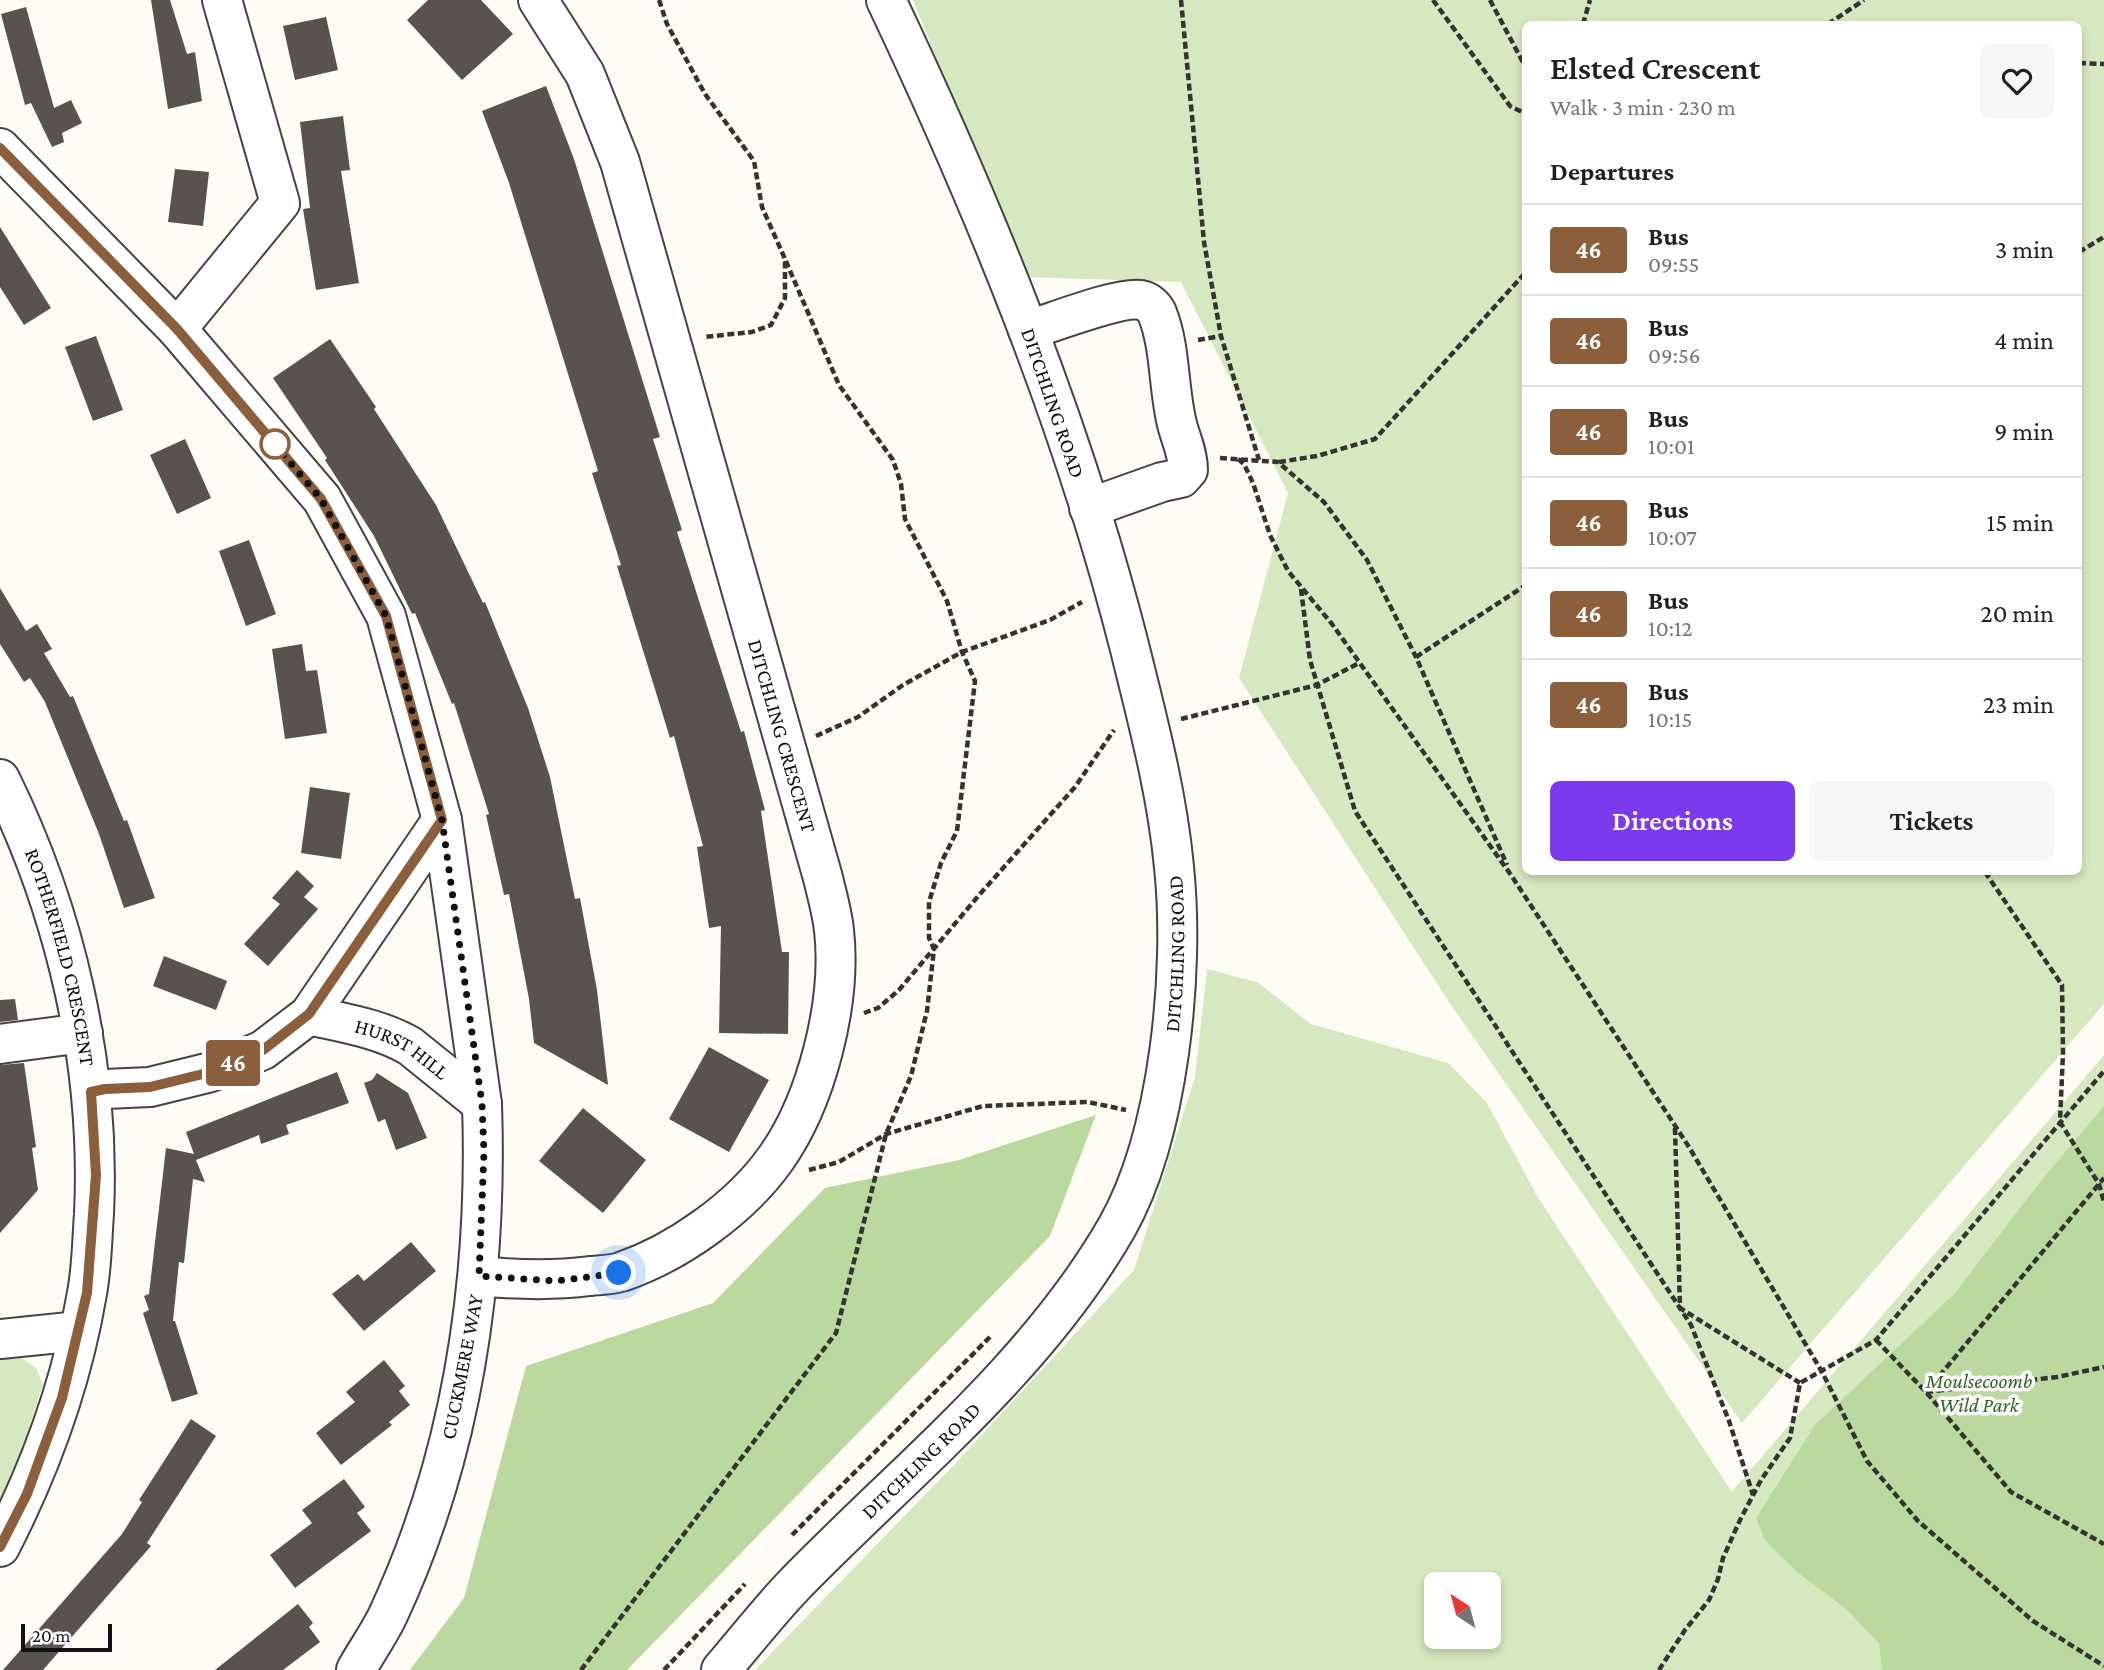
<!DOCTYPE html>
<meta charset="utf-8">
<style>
:root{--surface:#fff;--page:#f6f6f6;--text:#202124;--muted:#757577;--line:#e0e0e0;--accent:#7c3aed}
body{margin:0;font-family:"Crimson Pro",serif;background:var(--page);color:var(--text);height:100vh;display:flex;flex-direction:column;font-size:26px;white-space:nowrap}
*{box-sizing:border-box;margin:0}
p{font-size:23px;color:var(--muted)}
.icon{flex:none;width:38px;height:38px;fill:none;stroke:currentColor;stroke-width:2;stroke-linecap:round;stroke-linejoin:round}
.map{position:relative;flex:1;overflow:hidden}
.sheet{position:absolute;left:1522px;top:21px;width:560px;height:854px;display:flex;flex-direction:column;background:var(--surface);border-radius:10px;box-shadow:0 4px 10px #0003}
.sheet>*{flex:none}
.badge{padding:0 14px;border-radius:5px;font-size:24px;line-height:46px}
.needle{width:46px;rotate:324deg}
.tools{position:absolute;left:1424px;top:1572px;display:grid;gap:14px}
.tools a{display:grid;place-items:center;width:77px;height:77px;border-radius:10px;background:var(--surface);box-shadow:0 4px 10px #0003;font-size:35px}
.scale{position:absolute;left:21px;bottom:18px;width:91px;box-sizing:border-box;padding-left:7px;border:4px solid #111;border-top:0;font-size:19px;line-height:24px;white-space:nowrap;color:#111;-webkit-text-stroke:5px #fff;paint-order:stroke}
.you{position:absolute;width:35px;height:35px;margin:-18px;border:5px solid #fff;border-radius:50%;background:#1a73e8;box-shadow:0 0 0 10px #1a73e833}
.map>.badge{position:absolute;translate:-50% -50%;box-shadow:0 0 0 4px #fff}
h2{padding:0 28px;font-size:26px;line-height:63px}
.round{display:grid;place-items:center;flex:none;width:74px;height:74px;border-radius:10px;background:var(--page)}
.overview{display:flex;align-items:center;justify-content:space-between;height:119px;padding:0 28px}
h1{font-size:33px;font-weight:600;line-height:52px}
.button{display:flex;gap:14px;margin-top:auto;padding:14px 28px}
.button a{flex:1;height:80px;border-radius:10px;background:var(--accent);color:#fff;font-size:28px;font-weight:600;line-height:80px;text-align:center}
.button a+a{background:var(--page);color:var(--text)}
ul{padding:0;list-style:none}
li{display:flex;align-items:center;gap:21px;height:91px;padding:0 28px;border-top:2px solid var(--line)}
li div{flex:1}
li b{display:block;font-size:26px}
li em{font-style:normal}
li .badge{min-width:77px;font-weight:700;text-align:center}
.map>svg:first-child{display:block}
</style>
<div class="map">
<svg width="2104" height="1670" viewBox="0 0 2104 1670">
<rect width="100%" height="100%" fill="#fefcf5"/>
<g fill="#d6e8bf" fill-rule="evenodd">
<path d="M 913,0 L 2104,0 L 2104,1004 L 1742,1423 L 1449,1002 L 1239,678 L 1288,493 L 1181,282 L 1024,277 ZM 1526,24 L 2079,24 L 2079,872 L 1526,872 Z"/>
<path d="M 1207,969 L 1257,982 L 1311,1024 L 1448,1063 L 1487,1103 L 1537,1196 L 1732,1492 L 2104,1055 L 2104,1670 L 755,1670 L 953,1466 L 1134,1270 L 1195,1077 ZM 1437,1584 L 1489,1584 L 1489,1636 L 1437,1636 Z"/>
<polygon points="19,1356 36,1368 43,1384 16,1469 0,1502 0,1358"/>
</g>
<g fill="#bbd89f">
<polygon points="2104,1106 2104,1670 1882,1670 1879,1643 1845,1608 1797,1572 1765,1540 1756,1518 1815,1425 1955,1293 2040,1182"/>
<polygon points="1096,1115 1050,1236 627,1670 410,1670 464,1598 526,1366 713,1303 825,1188 959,1160"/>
</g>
<g fill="#59524e">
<polygon points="151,0 170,0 187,54 195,52 202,101 168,109"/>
<polygon points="428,0 481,0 513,34 462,80 407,20"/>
<polygon points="26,7 54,108 71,100 82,123 62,133 64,142 52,147 31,103 25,105 1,14"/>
<polygon points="326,17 338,70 295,80 283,26"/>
<polygon points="546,86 574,159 660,437 653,439 682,530 677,532 741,732 744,731 765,810 761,811 782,952 789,952 788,1034 719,1033 721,926 709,928 697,847 703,846 674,736 670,738 617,566 621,565 592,473 598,471 509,183 482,111"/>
<polygon points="343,116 350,170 341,171 359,283 316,290 303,209 310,208 300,122"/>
<polygon points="175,169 209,172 203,226 168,222"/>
<polygon points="0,227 51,308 24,325 0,287"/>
<polygon points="96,336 123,410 93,421 65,347"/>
<polygon points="330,339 376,407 374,409 436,505 483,603 485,602 528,708 550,777 575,899 580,898 597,990 608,1085 534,1043 529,999 509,894 504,895 486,815 489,814 454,703 452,704 415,613 412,614 374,536 325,460 327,458 273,378"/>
<polygon points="185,439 211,498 177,514 150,455"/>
<polygon points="249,540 276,614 246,626 219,551"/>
<polygon points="0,588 26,631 37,624 52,649 44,653 70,697 73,696 124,821 127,820 155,898 124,908 99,834 45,702 30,678 24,682 0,644"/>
<polygon points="302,644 306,671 317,670 327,733 285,739 272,649"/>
<polygon points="310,787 350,793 341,859 301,853"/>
<polygon points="297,870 314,886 304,897 318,909 268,966 244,944 280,904 272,898"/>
<polygon points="164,956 227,981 216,1010 153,986"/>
<polygon points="15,999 18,1020 0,1022 0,1000"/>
<polygon points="709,1047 769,1080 729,1152 669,1119"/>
<polygon points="24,1063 36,1147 32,1148 38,1190 0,1233 0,1065"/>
<polygon points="337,1072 349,1103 286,1125 289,1134 261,1144 259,1135 196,1160 205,1182 193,1179 184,1263 179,1262 173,1321 175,1321 198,1394 172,1402 143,1313 149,1310 144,1296 149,1294 166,1148 194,1154 186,1132"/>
<polygon points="377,1073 408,1093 427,1138 396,1150 385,1119 378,1122 364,1083 372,1080"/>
<polygon points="583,1108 646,1160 603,1213 539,1161"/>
<polygon points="411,1242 436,1271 364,1331 332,1294 358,1274 364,1281"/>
<polygon points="384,1360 405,1386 399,1391 410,1405 389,1422 392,1425 341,1465 316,1433 355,1402 346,1392"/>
<polygon points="191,1419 216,1436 147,1543 151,1546 43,1670 3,1670 122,1534 142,1502 139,1500"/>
<polygon points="344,1479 365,1507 357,1513 371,1531 295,1588 270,1555 312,1523 302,1510"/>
<polygon points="298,1604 313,1623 309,1627 320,1642 283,1670 215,1670"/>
</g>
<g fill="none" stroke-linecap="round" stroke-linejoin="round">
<defs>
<g id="minor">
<path d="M 0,148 L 177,329 L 322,499 L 386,616 L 442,820 L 482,1104 C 488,1281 463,1454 388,1615 C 379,1634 366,1652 356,1670"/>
<polyline points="177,329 280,203 222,0"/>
<path d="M 1028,330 C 1052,323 1120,296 1141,300 C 1148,301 1154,307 1157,313 C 1171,348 1168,388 1177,424 C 1181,440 1188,453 1188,470 L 1181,478 L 1162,482 L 1089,508"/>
<path id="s1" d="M 0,779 C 66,913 101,1064 94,1214 C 92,1240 92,1267 87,1293 C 72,1382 41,1467 0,1547"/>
<path id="s2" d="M 309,1015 C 343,1023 379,1028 410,1046 L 482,1104"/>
<polyline points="0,1044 83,1033"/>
<polyline points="91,1092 105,1089 150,1087 211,1072 263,1050 309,1015 442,820"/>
<path d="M 479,1276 C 518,1280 551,1281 590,1276 C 600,1275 611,1275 621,1272 C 677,1253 739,1209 774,1161 C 817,1102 842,1002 834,930 C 832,912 827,895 823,878 L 620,162 L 585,74 L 538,0"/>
<polyline points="0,1339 79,1331"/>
<path id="s3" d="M 721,1670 C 746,1641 769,1611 795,1584 C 907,1469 1036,1368 1117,1227 C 1169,1135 1185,972 1174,867 C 1167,792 1147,718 1129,645 C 1072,422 984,207 886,0"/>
</g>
</defs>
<use href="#minor" stroke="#444" stroke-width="42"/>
<g stroke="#333" stroke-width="4.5" stroke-dasharray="7 3.5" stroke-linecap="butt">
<polyline points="659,0 667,24 705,94 754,161 762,207 785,259 785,298 771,325 752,332 704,337"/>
<polyline points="1181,0 1204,242 1221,336 1259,460"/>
<polyline points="1433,0 1510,106 1526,114"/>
<polyline points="1490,0 1526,68"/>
<polyline points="1583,24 1590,0"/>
<polyline points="1828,24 1864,0"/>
<polyline points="2079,63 2104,64"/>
<polyline points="2079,252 2104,237"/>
<polyline points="1198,340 1221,336"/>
<polyline points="1220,458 1278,462 1324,502 1367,560 1416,657 1507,865"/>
<polyline points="1238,459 1244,464 1253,483 1270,535 1288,571 1332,624 1511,875 1689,1147 1822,1372 1867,1461 1918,1521 2033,1621 2104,1666"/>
<polyline points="1279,462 1317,456 1375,439 1526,272"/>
<polyline points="1301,589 1310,660 1355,811 1691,1325 1729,1421 1753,1495"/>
<polyline points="1416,657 1526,585"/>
<polyline points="1181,719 1317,685 1359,663"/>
<polyline points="816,736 858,717 903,685 962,652 1050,620 1082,602"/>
<polyline points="1985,872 2062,985 2063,1053 2060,1122 2099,1184 2104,1202"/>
<polyline points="864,1013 878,1008 899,990 980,894 1075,787 1114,730"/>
<polyline points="1675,1128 1680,1308 1800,1383"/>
<polyline points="809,1170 839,1162 886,1134 983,1106 1088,1102 1126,1110"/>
<polyline points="1876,1340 1926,1392 2011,1492 2104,1544"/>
<polyline points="1926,1392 2104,1178"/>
<polyline points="1926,1392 2057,1377 2104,1367"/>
<polyline points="792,1535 991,1336"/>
<polyline points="581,1670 836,1333 886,1134 911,1076 927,1011 934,949 929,938 929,902 941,863 957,831 975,681 962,652 947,601 905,519 901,484 893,460 839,385 785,259"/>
<polyline points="664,1670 745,1584"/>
<polyline points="1659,1670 1685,1630 1709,1600 1718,1579 1723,1558 1740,1520 1761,1480 1790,1438 1800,1383 1876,1340 2104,1071"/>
</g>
<use href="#minor" stroke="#fff" stroke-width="38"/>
</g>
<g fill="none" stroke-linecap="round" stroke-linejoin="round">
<defs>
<polyline id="line" points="0,148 177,329 321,499 386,616 442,820 309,1014 263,1050 211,1072 150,1087 105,1089 91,1092 96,1175 87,1293 62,1398 27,1494 0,1547"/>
</defs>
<use href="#line" stroke="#fff" stroke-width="16"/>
<use href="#line" stroke="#8b5e3c" stroke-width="10"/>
<polyline stroke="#111" stroke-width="7" stroke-dasharray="0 12.6" points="275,444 267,435 321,499 386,616 442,820 482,1104 484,1152 479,1276 556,1281 619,1273"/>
</g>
<circle fill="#fff" stroke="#8b5e3c" stroke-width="3.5" cx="275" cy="444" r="14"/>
<g text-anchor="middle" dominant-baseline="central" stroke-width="7" stroke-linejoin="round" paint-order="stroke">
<g font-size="21" fill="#111" stroke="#fff">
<text transform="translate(1053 403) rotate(71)">DITCHLING ROAD</text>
<text transform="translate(782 736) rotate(74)">DITCHLING CRESCENT</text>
<text stroke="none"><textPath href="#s3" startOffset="878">DITCHLING ROAD</textPath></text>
<text stroke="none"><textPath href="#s1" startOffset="189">ROTHERFIELD CRESCENT</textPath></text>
<text stroke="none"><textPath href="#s2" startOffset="100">HURST HILL</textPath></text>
<text transform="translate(462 1367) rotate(-79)">CUCKMERE WAY</text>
<text stroke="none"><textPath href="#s3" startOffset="290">DITCHLING ROAD</textPath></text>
</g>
<g font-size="21" font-style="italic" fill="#346623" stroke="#fff">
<text x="1979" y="1381">Moulsecoomb<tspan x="1979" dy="24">Wild Park</tspan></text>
</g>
</g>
</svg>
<div class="tools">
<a><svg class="needle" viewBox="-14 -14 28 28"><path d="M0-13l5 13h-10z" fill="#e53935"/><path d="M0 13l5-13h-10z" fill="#757577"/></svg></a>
</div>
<div class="scale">20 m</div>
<div class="you" style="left:619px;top:1273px"></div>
<b class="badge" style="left:233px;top:1063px;background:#8b5e3c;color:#fff">46</b>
<section class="sheet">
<div class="overview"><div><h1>Elsted Crescent</h1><p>Walk · 3 min · 230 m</p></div><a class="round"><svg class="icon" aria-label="heart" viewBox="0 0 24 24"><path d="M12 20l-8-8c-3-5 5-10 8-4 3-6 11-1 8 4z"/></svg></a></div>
<h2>Departures</h2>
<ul>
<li><span class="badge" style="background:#8b5e3c;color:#fff">46</span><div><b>Bus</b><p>09:55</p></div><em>3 min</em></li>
<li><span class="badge" style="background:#8b5e3c;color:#fff">46</span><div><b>Bus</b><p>09:56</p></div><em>4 min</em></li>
<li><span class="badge" style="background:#8b5e3c;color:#fff">46</span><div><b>Bus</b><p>10:01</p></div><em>9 min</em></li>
<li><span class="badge" style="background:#8b5e3c;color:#fff">46</span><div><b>Bus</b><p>10:07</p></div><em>15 min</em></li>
<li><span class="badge" style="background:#8b5e3c;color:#fff">46</span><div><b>Bus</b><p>10:12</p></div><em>20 min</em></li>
<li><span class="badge" style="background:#8b5e3c;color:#fff">46</span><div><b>Bus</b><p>10:15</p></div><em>23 min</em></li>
</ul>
<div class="button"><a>Directions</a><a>Tickets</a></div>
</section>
</div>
